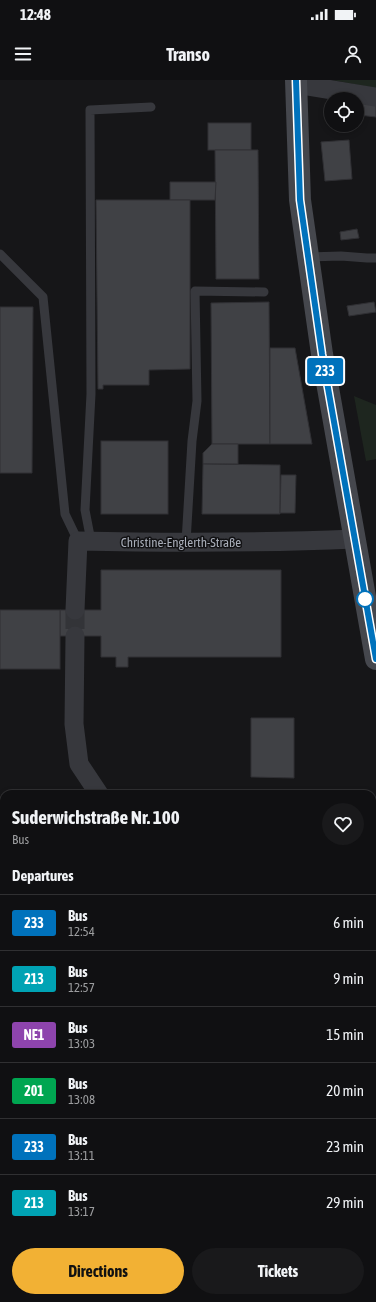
<!DOCTYPE html>
<meta charset="utf-8">
<style>
:root{--surface:#101012;--page:#19191b;--text:#f1f3f6;--muted:#9c9d9f;--line:#303032;--accent:#f2b134}
body{margin:0;font-family:"Asap Condensed",sans-serif;background:var(--page);color:var(--text);height:100vh;display:flex;flex-direction:column;font-size:15px;white-space:nowrap}
*{box-sizing:border-box;margin:0}
p{font-size:13px;color:var(--muted)}
.icon{flex:none;width:22px;height:22px;fill:none;stroke:currentColor;stroke-width:2;stroke-linecap:round;stroke-linejoin:round}
.map{position:relative;flex:1;overflow:hidden}
.panel{position:absolute;left:0px;top:710px;width:376px;height:512px;display:flex;flex-direction:column;background:var(--surface);border-radius:12px 12px 0 0;box-shadow:0 2px 6px #0003,0 0 0 1px var(--line)}
.panel>*{flex:none}
.badge{padding:0 8px;border-radius:3px;font-size:14px;line-height:26px}
.fabs{position:absolute;left:324px;top:12px;display:grid;gap:8px}
.fabs a{display:grid;place-items:center;width:40px;height:40px;border-radius:50%;background:var(--surface);box-shadow:0 2px 6px #0003,0 0 0 1px var(--line);font-size:20px}
.map>.badge{position:absolute;translate:-50% -50%;box-shadow:0 0 0 2px #fff}
h2{padding:0 12px;font-size:15px;line-height:36px}
.round{display:grid;place-items:center;flex:none;width:42px;height:42px;border-radius:21px;background:var(--page)}
.headline{display:flex;align-items:center;justify-content:space-between;height:68px;padding:0 12px}
h1{font-size:19px;font-weight:700;line-height:30px}
.primary-button{display:flex;gap:8px;margin-top:auto;padding:8px 12px}
.primary-button a{flex:1;height:46px;border-radius:24px;background:var(--accent);color:#111;font-size:16px;font-weight:700;line-height:46px;text-align:center}
.primary-button a+a{background:var(--page);color:var(--text)}
ul{padding:0;list-style:none}
li{display:flex;align-items:center;gap:12px;height:56px;padding:0 12px;border-top:1px solid var(--line)}
li div{flex:1}
li b{display:block;font-size:15px}
li em{font-style:normal}
li .badge{min-width:44px;font-weight:700;text-align:center}
.status{display:flex;justify-content:space-between;align-items:center;height:28px;padding:0 20px;background:var(--surface);direction:ltr}
.status svg{height:11px;fill:currentColor}
header{display:flex;justify-content:space-between;align-items:center;height:52px;padding:0 12px;background:var(--surface);font-size:18px;font-weight:700}
.map>svg:first-child{display:block}
</style>
<div class="status"><b>12:48</b><svg viewBox="0 0 49 12"><path d="M0 12V9h3v3zM5 12V6h3v6zM10 12V3h3v9zM15 12V0h3v12zM26 1h20v11H26zM47 4h2v5h-2z"/></svg></div>
<header><svg class="icon" aria-label="menu" viewBox="0 0 24 24"><path d="M4 6h16M4 12h16M4 18h16"/></svg>Transo<svg class="icon" aria-label="person" viewBox="0 0 24 24"><circle cx="12" cy="8" r="4"/><path d="M4 21q1-7 8-7t8 7"/></svg></header>
<div class="map">
<svg width="376" height="1222" viewBox="0 0 376 1222">
<rect width="100%" height="100%" fill="#161618"/>
<g fill="#1e261f">
<polygon points="332,0 376,0 376,8"/>
<polygon points="354,316 376,325 376,379 366,381"/>
<rect x="372" y="1007" width="4" height="95"/>
</g>
<g fill="#404145" stroke="#303034">
<polygon points="357,20 376,23 376,37 359,35 359,39 357,39"/>
<rect x="208" y="43" width="43" height="27"/>
<polygon points="349,60 352,99 325,101 321,62"/>
<polygon points="215,70 258,70 259,199 216,199"/>
<polygon points="170,102 216,102 215,120 170,120"/>
<polygon points="96,120 190,120 190,289 149,290 149,305 103,305 103,309 98,309"/>
<polygon points="357,149 359,158 341,160 340,152"/>
<polygon points="269,222 270,364 212,364 211,223"/>
<polygon points="374,222 376,232 349,236 347,226"/>
<polygon points="0,227 33,227 32,393 0,393"/>
<polygon points="270,268 295,268 312,364 270,364"/>
<rect x="101" y="361" width="67" height="73"/>
<polygon points="212,364 238,364 238,384 203,384 203,373"/>
<polygon points="203,384 280,385 280,434 202,434"/>
<polygon points="281,395 296,395 295,433 280,433"/>
<polygon points="101,490 281,490 281,577 128,577 128,587 116,587 116,577 101,577 101,556 60,556 60,530 101,530"/>
<rect x="0" y="530" width="60" height="59"/>
<polygon points="251,638 294,638 294,698 251,697"/>
<rect x="0" y="824" width="4" height="44"/>
<rect x="372" y="860" width="4" height="80"/>
<rect x="0" y="901" width="4" height="104"/>
<rect x="0" y="1005" width="4" height="36"/>
<rect x="0" y="1126" width="4" height="37"/>
<polygon points="372,1157 376,1157 376,1222 354,1222 354,1218 372,1218"/>
<polygon points="0,1194 4,1194 4,1218 38,1218 38,1222 0,1222"/>
<rect x="52" y="1218" width="23" height="4"/>
<rect x="112" y="1218" width="36" height="4"/>
<polygon points="219,1218 275,1218 275,1222 218,1222"/>
<polygon points="290,1218 337,1218 337,1221 290,1220"/>
</g>
<g fill="none" stroke-linecap="round" stroke-linejoin="round">
<polyline stroke="#333438" stroke-width="19" stroke-dasharray="19 10" stroke-linecap="butt" points="75,530 75,556"/>
<g stroke="#37383d" stroke-width="9">
<polyline points="0,174 43,217 65,434 78,461"/>
<polyline points="308,177 341,176 367,178 376,178"/>
<polyline points="91,461 85,430 91,314 90,30 151,27"/>
<polyline points="186,462 192,361 197,321 195,211 264,212"/>
<polyline points="0,1089 4,1088"/>
</g>
<g stroke="#37383d" stroke-width="19">
<polyline points="296,4 376,17"/>
<path d="M 75,530 L 78,461 C 170,463 262,463 354,459"/>
<polyline points="75,556 74,644 79,684 99,714"/>
<polyline points="182,1218 182,1222"/>
</g>
<polyline stroke="#45474d" stroke-width="22" points="296,0 300,120 322,274 376,579"/>
</g>
<g fill="none" stroke-linecap="round" stroke-linejoin="round">
<defs>
<polyline id="line" points="296,0 300,120 322,274 376,579"/>
</defs>
<use href="#line" stroke="#fff" stroke-width="9"/>
<use href="#line" stroke="#0072bc" stroke-width="6"/>
</g>
<circle fill="#fff" stroke="#0072bc" stroke-width="2" cx="365" cy="519" r="8"/>
<g text-anchor="middle" dominant-baseline="central" stroke-width="3" stroke-linejoin="round" paint-order="stroke">
<g font-size="13" fill="#a8adb8" stroke="#111113">
<text x="181" y="462">Christine-Englerth-Straße</text>
</g>
</g>
</svg>
<div class="fabs">
<a><svg class="icon" aria-label="locate" viewBox="0 0 24 24"><circle cx="12" cy="12" r="6"/><path d="M12 2v4M12 18v4M2 12h4M18 12h4"/></svg></a>
</div>
<b class="badge" style="left:325px;top:291px;background:#0072bc;color:#fff">233</b>
<section class="panel">
<div class="headline"><div><h1>Suderwichstraße Nr. 100</h1><p>Bus</p></div><a class="round"><svg class="icon" aria-label="heart" viewBox="0 0 24 24"><path d="M12 20l-8-8c-3-5 5-10 8-4 3-6 11-1 8 4z"/></svg></a></div>
<h2>Departures</h2>
<ul>
<li><span class="badge" style="background:#0072bc;color:#fff">233</span><div><b>Bus</b><p>12:54</p></div><em>6 min</em></li>
<li><span class="badge" style="background:#00a3b4;color:#fff">213</span><div><b>Bus</b><p>12:57</p></div><em>9 min</em></li>
<li><span class="badge" style="background:#8e44ad;color:#fff">NE1</span><div><b>Bus</b><p>13:03</p></div><em>15 min</em></li>
<li><span class="badge" style="background:#00a651;color:#fff">201</span><div><b>Bus</b><p>13:08</p></div><em>20 min</em></li>
<li><span class="badge" style="background:#0072bc;color:#fff">233</span><div><b>Bus</b><p>13:11</p></div><em>23 min</em></li>
<li><span class="badge" style="background:#00a3b4;color:#fff">213</span><div><b>Bus</b><p>13:17</p></div><em>29 min</em></li>
</ul>
<div class="primary-button"><a>Directions</a><a>Tickets</a></div>
</section>
</div>
